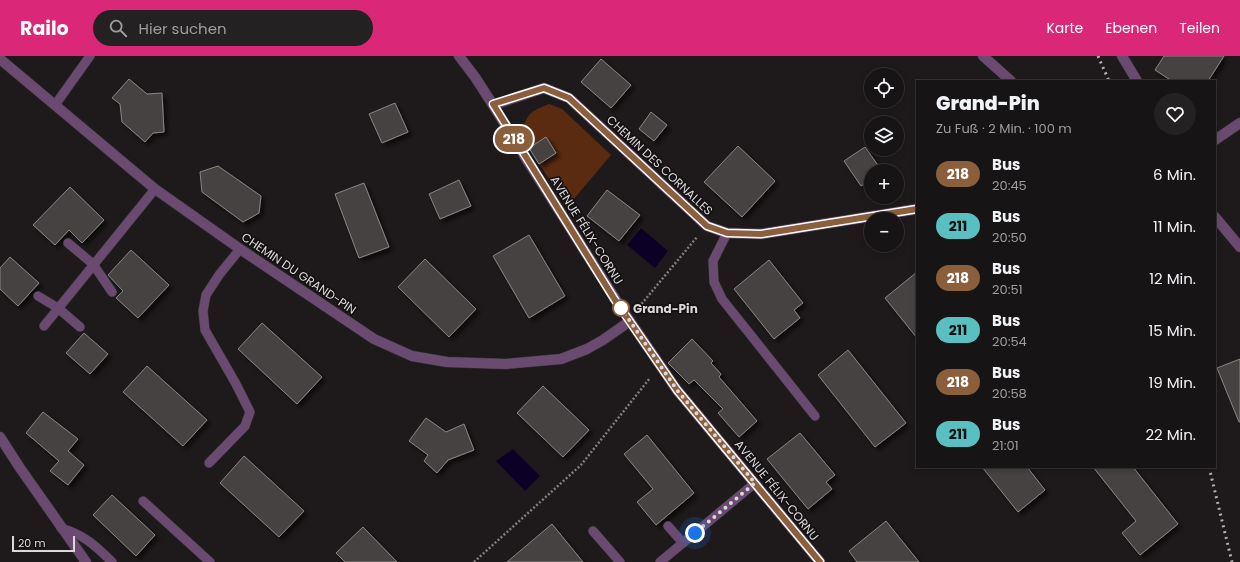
<!DOCTYPE html>
<html lang="de">
<meta charset="utf-8">
<style>
:root{--surface:#161415;--page:#232122;--text:#f1f3f6;--muted:#9e9ea0;--line:#353334;--accent:#db2777}
body{margin:0;font-family:Poppins,sans-serif;background:var(--page);color:var(--text);height:100vh;display:flex;flex-direction:column;font-size:15px;white-space:nowrap}
*{box-sizing:border-box;margin:0}
p{font-size:13px;color:var(--muted)}
.icon{flex:none;width:22px;height:22px;fill:none;stroke:currentColor;stroke-width:2;stroke-linecap:round;stroke-linejoin:round}
.map{position:relative;flex:1;overflow:hidden}
.sheet{position:absolute;left:916px;top:24px;width:300px;height:388px;display:flex;flex-direction:column;background:var(--surface);border-radius:0px;box-shadow:0 2px 6px #0003,0 0 0 1px var(--line)}
.sheet>*{flex:none}
.badge{padding:0 8px;border-radius:13px;font-size:14px;line-height:26px}
.fabs{position:absolute;left:864px;top:12px;display:grid;gap:8px}
.fabs a{display:grid;place-items:center;width:40px;height:40px;border-radius:50%;background:var(--surface);box-shadow:0 2px 6px #0003,0 0 0 1px var(--line);font-size:20px}
.scale{position:absolute;left:12px;bottom:10px;width:63px;box-sizing:border-box;padding-left:4px;border:2px solid #dbd9da;border-top:0;font-size:11px;line-height:14px;white-space:nowrap;color:#dbd9da;-webkit-text-stroke:3px #151113;paint-order:stroke}
.you{position:absolute;width:20px;height:20px;margin:-10px;border:3px solid #fff;border-radius:50%;background:#1a73e8;box-shadow:0 0 0 6px #1a73e833}
.map>.badge{position:absolute;translate:-50% -50%;box-shadow:0 0 0 2px #fff}
.round{display:grid;place-items:center;flex:none;width:42px;height:42px;border-radius:21px;background:var(--page)}
.overview{display:flex;align-items:center;justify-content:space-between;height:68px;padding:0 20px}
h1{font-size:19px;font-weight:800;line-height:30px}
ul{padding:0;list-style:none}
li{display:flex;align-items:center;gap:12px;height:52px;padding:0 20px}
li div{flex:1}
li b{display:block;font-size:15px}
li em{font-style:normal}
li .badge{min-width:44px;font-weight:700;text-align:center}
header{display:flex;align-items:center;gap:24px;box-sizing:border-box;height:56px;padding:0 20px;background:var(--accent);color:#fff}
header strong{font-size:19px}
nav{display:flex;gap:22px;margin-inline-start:auto;font-size:14px}
.search{width:280px;height:36px;background:var(--page);display:flex;align-items:center;gap:10px;box-sizing:border-box;padding:0 14px;border-radius:22px;color:var(--muted);font-size:15px}
.map>svg:first-child{display:block}
</style>
<header>
<strong>Railo</strong>
<div class="search"><svg class="icon" aria-label="search" viewBox="0 0 24 24"><circle cx="10" cy="10" r="6"/><path d="M15 15l6 6"/></svg>Hier suchen</div>
<nav><a>Karte</a><a>Ebenen</a><a>Teilen</a></nav>
</header>
<div class="map">
<svg width="1240" height="506" viewBox="0 0 1240 506">
<defs>
<filter id="shadow"><feDropShadow dx="3.5" dy="3.5" stdDeviation="2" flood-color="#0009"/></filter>
</defs>
<rect width="100%" height="100%" fill="#1e1a1c"/>
<path fill="#5a2b10" d="M 549,48 L 562,53 L 611,99 L 567,151 L 529,92 L 521,77 C 528,57 529,56 549,48 Z"/>
<g fill="#0d0027">
<polygon points="641,172 668,195 655,212 627,189"/>
<polygon points="513,393 540,420 525,435 496,405"/>
</g>
<g fill="#474343" stroke="#8a8585" filter="url(#shadow)">
<polygon points="1164,0 1224,0 1208,25 1172,25 1155,14"/>
<polygon points="601,3 631,29 611,52 581,26"/>
<polygon points="129,23 147,38 162,37 164,76 153,77 145,86 122,66 120,48 112,42"/>
<polygon points="395,47 408,76 382,87 369,58"/>
<polygon points="651,56 667,69 654,85 639,73"/>
<polygon points="546,81 556,97 539,108 529,92"/>
<polygon points="738,90 775,125 742,161 704,126"/>
<polygon points="865,91 882,115 871,115 871,123 861,130 844,105"/>
<polygon points="218,110 261,140 259,157 243,166 202,136 200,116"/>
<polygon points="459,124 471,150 440,163 429,138"/>
<polygon points="364,127 389,191 359,202 335,138"/>
<polygon points="70,131 104,164 82,187 69,174 55,189 33,169"/>
<polygon points="607,134 640,159 619,185 587,160"/>
<polygon points="529,179 565,240 529,262 493,200"/>
<polygon points="131,194 169,229 138,262 116,242 123,235 108,219"/>
<polygon points="10,201 39,227 18,250 0,233 0,212"/>
<polygon points="425,203 476,253 449,281 398,231"/>
<polygon points="769,204 803,247 794,254 800,262 774,283 734,233"/>
<polygon points="917,216 917,282 885,242"/>
<polygon points="262,267 322,321 297,348 238,293"/>
<polygon points="84,277 108,298 90,318 66,297"/>
<polygon points="692,283 713,305 711,307 721,318 719,321 757,365 739,381 718,357 723,353 694,324 689,328 668,307"/>
<polygon points="848,294 906,367 875,391 818,319"/>
<polygon points="1240,303 1240,366 1239,366 1217,312"/>
<polygon points="147,310 207,364 183,390 123,336"/>
<polygon points="543,330 589,374 563,401 517,357"/>
<polygon points="43,356 78,383 68,395 84,409 68,429 50,415 59,405 26,377"/>
<polygon points="426,362 446,376 464,368 474,394 448,404 437,417 424,405 428,399 409,385"/>
<polygon points="800,377 835,419 826,426 832,433 808,453 767,403"/>
<polygon points="647,379 694,437 656,469 637,446 653,433 624,398"/>
<polygon points="244,400 304,455 279,481 220,427"/>
<polygon points="982,411 1027,411 1045,434 1018,456"/>
<polygon points="1093,411 1133,411 1178,468 1140,499 1122,477 1136,465"/>
<polygon points="112,439 155,479 136,500 93,459"/>
<polygon points="886,465 919,506 857,506 849,495"/>
<polygon points="552,468 583,506 507,506"/>
<polygon points="363,471 397,506 345,506 336,497"/>
</g>
<g fill="none" stroke-linecap="round" stroke-linejoin="round">
<defs>
<g id="lane">
<polyline points="55,49 90,0"/>
<polyline points="727,177 713,205 714,226 722,243 815,360"/>
<polyline points="68,187 93,208 112,236"/>
<polyline points="38,240 58,252 80,271"/>
<polyline points="44,270 155,133"/>
<polyline points="209,407 245,370 250,356 236,328 205,274 203,255 206,239 219,219 240,193"/>
<polyline points="143,445 210,506"/>
<polyline points="668,470 683,487"/>
<path d="M 61,472 C 84,479 95,489 112,506"/>
<polyline points="593,475 620,506"/>
<polyline points="660,506 755,427"/>
</g>
<g id="street">
<polyline points="459,0 475,21 493,49 527,104 621,252 677,334 820,506"/>
<polyline points="983,0 1011,25"/>
<polyline points="1122,0 1137,25"/>
<polyline points="0,3 155,133 240,193 374,283 412,300 447,306 506,308 561,303 587,293 603,284 630,265"/>
<polyline points="493,49 544,32 569,42 707,170 727,177 761,178 917,153"/>
<polyline points="1215,84 1240,67"/>
<polyline points="1215,161 1240,191"/>
<polyline points="0,381 20,412 86,506"/>
</g>
</defs>
<use href="#lane" stroke="#383537" stroke-width="10"/>
<use href="#street" stroke="#383537" stroke-width="11"/>
<g stroke="#807d7e" stroke-width="2.5" stroke-dasharray="2 2" stroke-linecap="butt">
<polyline points="639,251 697,181"/>
<polyline points="474,506 581,409 650,322"/>
</g>
<use href="#lane" stroke="#6a4a70" stroke-width="9"/>
<use href="#street" stroke="#6a4a70" stroke-width="10"/>
<g stroke="#b1afb0" stroke-width="3" stroke-dasharray="2 4" stroke-linecap="butt">
<polyline points="1098,0 1109,25"/>
<polyline points="1209,411 1232,506"/>
</g>
</g>
<g fill="none" stroke-linecap="round" stroke-linejoin="round">
<defs>
<polyline id="line" points="820,506 677,334 615,244 493,48 544,32 569,42 707,170 727,177 761,178 917,153"/>
</defs>
<use href="#line" stroke="#fff" stroke-width="9"/>
<use href="#line" stroke="#8b5e3c" stroke-width="6"/>
<polyline stroke="#dbd9da" stroke-width="4" stroke-dasharray="0 7.2" points="621,252 677,334 755,427 695,477"/>
</g>
<circle fill="#fff" stroke="#8b5e3c" stroke-width="2" cx="621" cy="252" r="8"/>
<g text-anchor="middle" dominant-baseline="central" stroke-width="3.5" stroke-linejoin="round" paint-order="stroke">
<g font-size="12" fill="#dbd9da" stroke="#151113">
<text transform="translate(660 109) rotate(43)">CHEMIN DES CORNALLES</text>
<text transform="translate(587 174) rotate(58)">AVENUE FÉLIX-CORNU</text>
<text transform="translate(299 217) rotate(34)">CHEMIN DU GRAND-PIN</text>
<text transform="translate(777 434) rotate(51)">AVENUE FÉLIX-CORNU</text>
</g>
<g font-size="12" font-weight="bold" fill="#dbd9da" stroke="#151113" text-anchor="start">
<text x="633" y="252">Grand-Pin</text>
</g>
</g>
</svg>
<div class="fabs">
<a><svg class="icon" aria-label="locate" viewBox="0 0 24 24"><circle cx="12" cy="12" r="6"/><path d="M12 2v4M12 18v4M2 12h4M18 12h4"/></svg></a>
<a><svg class="icon" aria-label="layers" viewBox="0 0 24 24"><path d="M12 4l9 5-9 5-9-5zM3 14l9 5 9-5"/></svg></a>
<a>+</a>
<a>−</a>
</div>
<div class="scale">20 m</div>
<div class="you" style="left:695px;top:477px"></div>
<b class="badge" style="left:514px;top:83px;background:#8b5e3c;color:#fff">218</b>
<section class="sheet">
<div class="overview"><div><h1>Grand-Pin</h1><p>Zu Fuß · 2 Min. · 100 m</p></div><a class="round"><svg class="icon" aria-label="heart" viewBox="0 0 24 24"><path d="M12 20l-8-8c-3-5 5-10 8-4 3-6 11-1 8 4z"/></svg></a></div>
<ul>
<li><span class="badge" style="background:#8b5e3c;color:#fff">218</span><div><b>Bus</b><p>20:45</p></div><em>6 Min.</em></li>
<li><span class="badge" style="background:#5abfc0;color:#111">211</span><div><b>Bus</b><p>20:50</p></div><em>11 Min.</em></li>
<li><span class="badge" style="background:#8b5e3c;color:#fff">218</span><div><b>Bus</b><p>20:51</p></div><em>12 Min.</em></li>
<li><span class="badge" style="background:#5abfc0;color:#111">211</span><div><b>Bus</b><p>20:54</p></div><em>15 Min.</em></li>
<li><span class="badge" style="background:#8b5e3c;color:#fff">218</span><div><b>Bus</b><p>20:58</p></div><em>19 Min.</em></li>
<li><span class="badge" style="background:#5abfc0;color:#111">211</span><div><b>Bus</b><p>21:01</p></div><em>22 Min.</em></li>
</ul>
</section>
</div>
